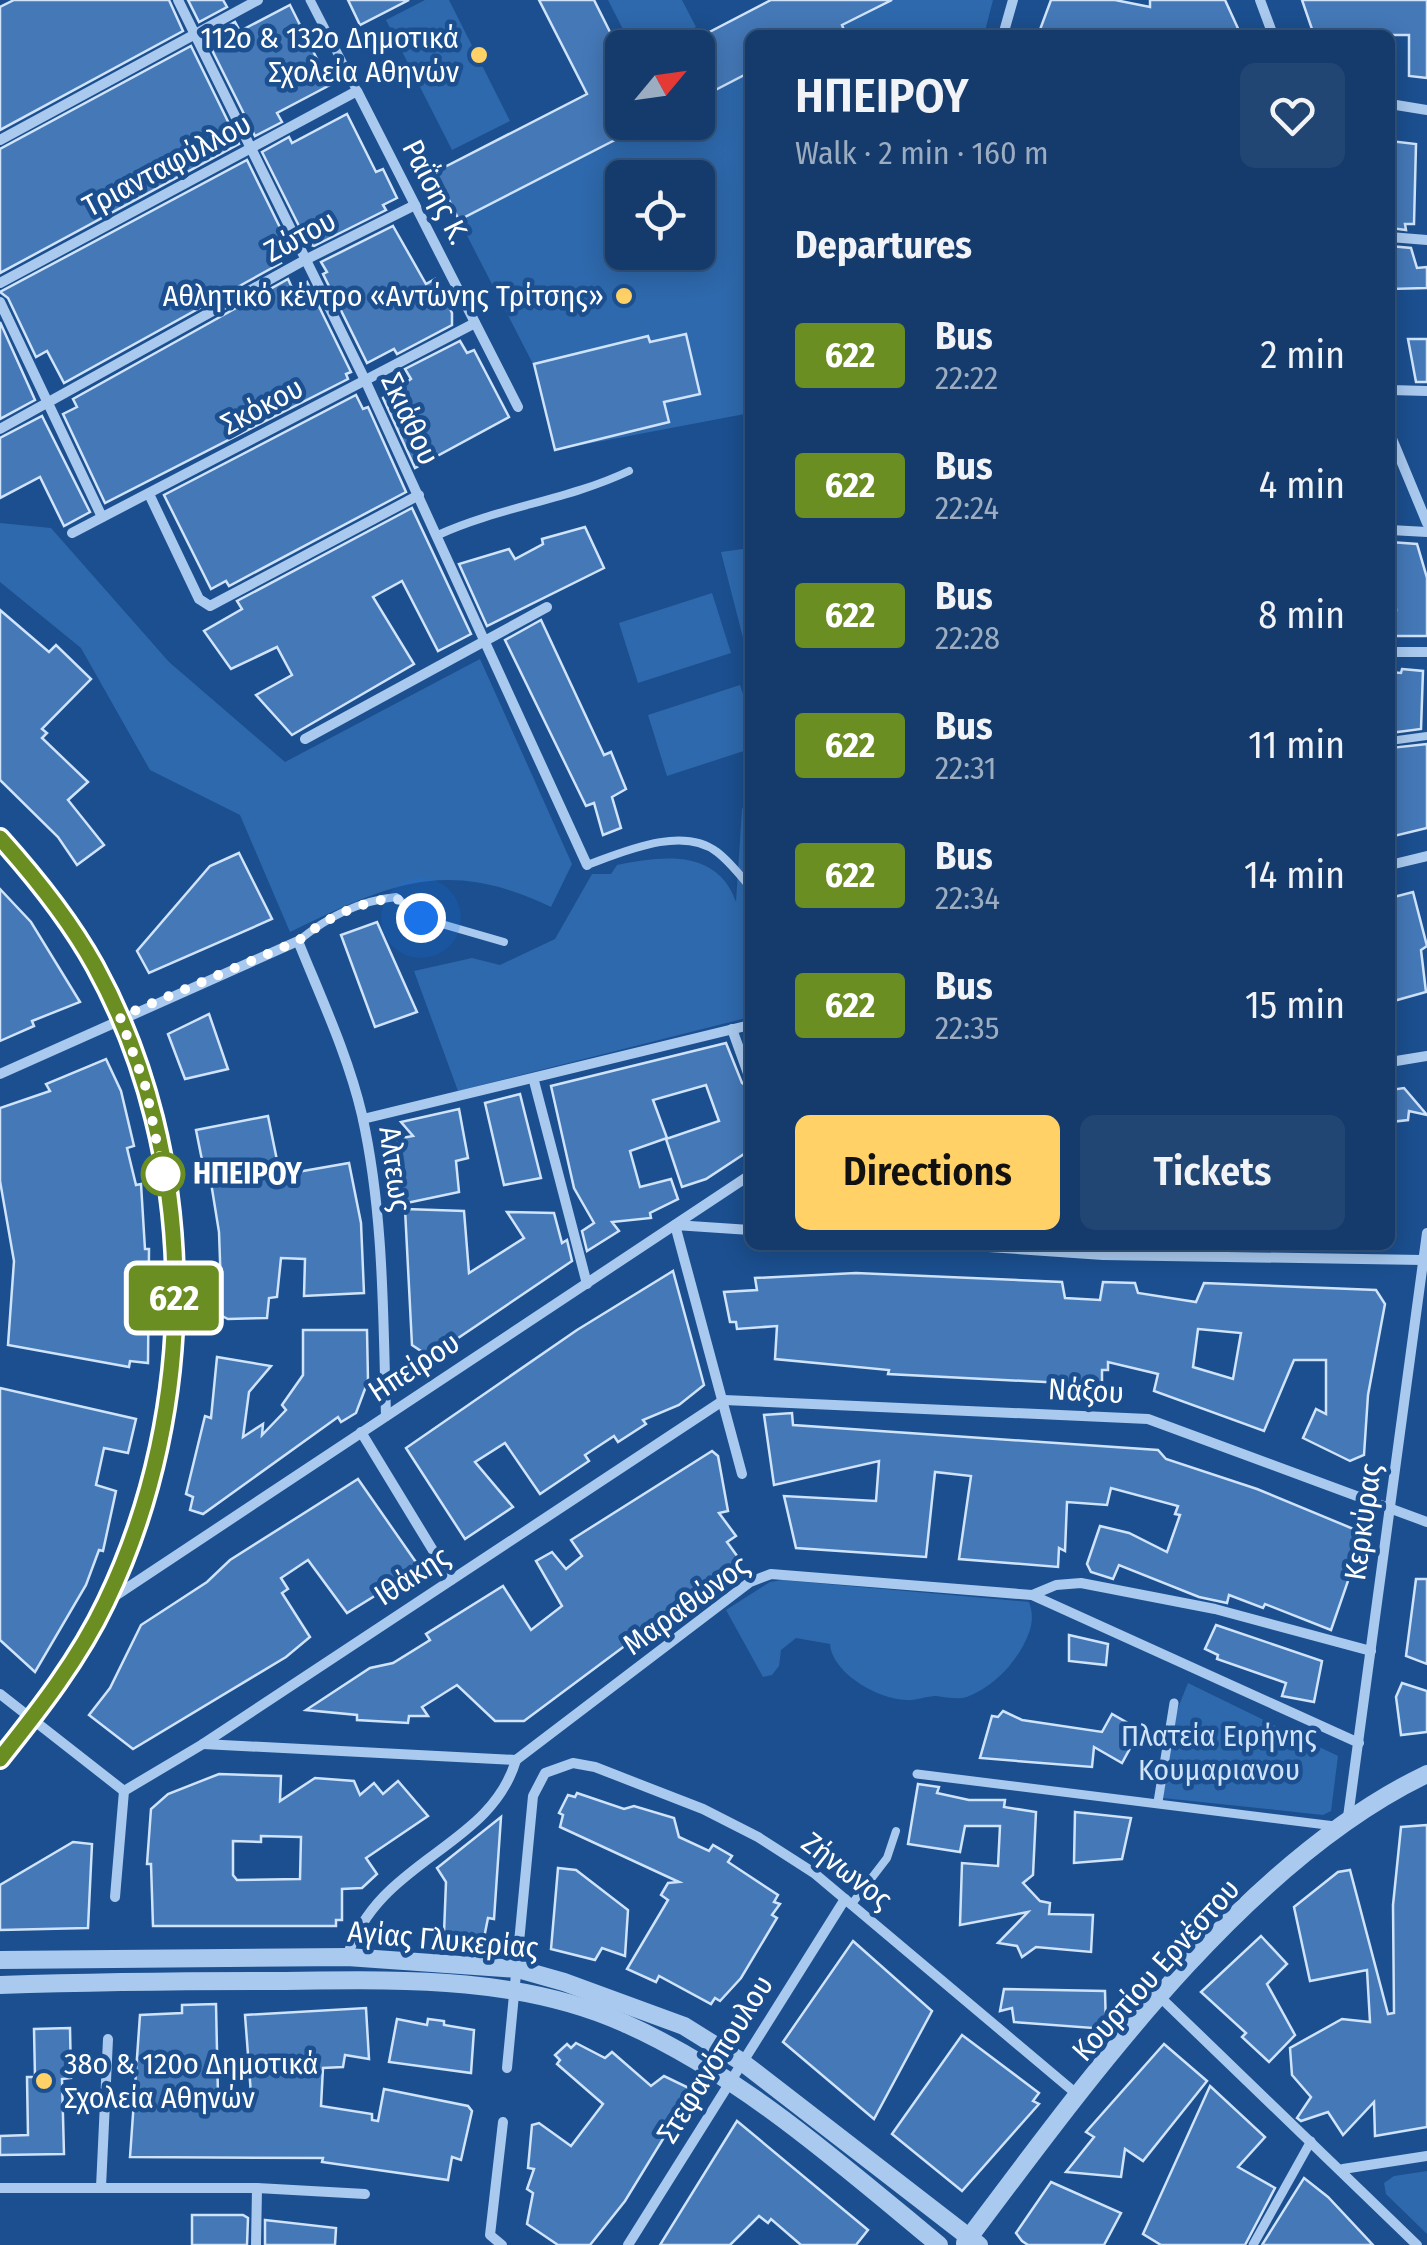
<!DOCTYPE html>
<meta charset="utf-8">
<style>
:root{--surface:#143b6b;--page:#214673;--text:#f1f3f6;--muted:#9dadc1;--line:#33557e;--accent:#ffd166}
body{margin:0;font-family:"Fira Sans Condensed",sans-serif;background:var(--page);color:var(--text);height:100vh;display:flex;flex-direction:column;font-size:38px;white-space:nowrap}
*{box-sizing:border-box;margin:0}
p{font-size:32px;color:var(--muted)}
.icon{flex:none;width:55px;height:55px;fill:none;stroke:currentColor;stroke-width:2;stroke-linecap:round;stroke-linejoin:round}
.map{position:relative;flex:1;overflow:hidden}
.side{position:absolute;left:745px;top:30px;width:650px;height:1220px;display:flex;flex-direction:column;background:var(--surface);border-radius:15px;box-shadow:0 5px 25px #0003,0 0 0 2px var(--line)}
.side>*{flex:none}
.badge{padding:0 20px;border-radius:8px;font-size:35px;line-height:65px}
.needle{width:65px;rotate:61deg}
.buttons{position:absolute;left:605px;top:30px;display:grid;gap:20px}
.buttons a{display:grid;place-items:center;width:110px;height:110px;border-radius:15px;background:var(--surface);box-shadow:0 5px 25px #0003,0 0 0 2px var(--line);font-size:50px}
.you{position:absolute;width:50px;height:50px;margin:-25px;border:8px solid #fff;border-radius:50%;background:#1a73e8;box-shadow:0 0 0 15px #1a73e833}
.map>.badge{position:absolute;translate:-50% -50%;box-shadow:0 0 0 5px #fff}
h2{padding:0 50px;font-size:38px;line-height:90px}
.round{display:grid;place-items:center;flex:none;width:105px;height:105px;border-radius:15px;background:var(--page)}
.head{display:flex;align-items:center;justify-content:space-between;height:170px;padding:0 50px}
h1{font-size:48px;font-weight:600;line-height:75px}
.action{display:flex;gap:20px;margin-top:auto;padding:20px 50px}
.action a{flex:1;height:115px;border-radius:15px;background:var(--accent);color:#111;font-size:40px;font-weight:600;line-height:115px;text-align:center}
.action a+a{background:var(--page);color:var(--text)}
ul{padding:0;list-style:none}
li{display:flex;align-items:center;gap:30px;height:130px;padding:0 50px}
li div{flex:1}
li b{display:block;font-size:38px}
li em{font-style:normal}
li .badge{min-width:110px;font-weight:700;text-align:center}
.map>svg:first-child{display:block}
</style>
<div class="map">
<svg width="1427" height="2245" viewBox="0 0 1427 2245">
<rect width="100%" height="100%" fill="#1b4f8f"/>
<g fill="#2e69ad" fill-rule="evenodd">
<polygon points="425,0 449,0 510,121 452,150 386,20"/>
<polygon points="608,0 682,0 696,27 655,47 632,47"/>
<polygon points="892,0 993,0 984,35 822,35"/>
<path d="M 750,72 L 750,413 L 555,450 L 533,364 L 459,220 L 650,123 L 698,122 L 698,98 ZM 622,178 L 698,178 L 698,252 L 622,252 Z"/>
<path d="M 0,523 L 51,528 L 169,662 L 285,762 L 480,659 L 572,864 L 551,907 C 445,856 388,885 290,932 L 240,815 L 150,770 L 81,648 L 0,582 Z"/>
<polygon points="750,548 750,665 721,552"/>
<polygon points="712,593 731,653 638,683 619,623"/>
<polygon points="740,685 750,715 750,749 667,776 648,715"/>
<path d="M 750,797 L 750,1017 L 458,1091 L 414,971 L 472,958 L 500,965 L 555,939 L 592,874 L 611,874 L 617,865 C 662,856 717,848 736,902 L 742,809 Z"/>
<path d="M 782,1580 L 1029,1602 C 1035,1618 1031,1631 1023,1646 C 1011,1668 991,1688 967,1697 C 957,1700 946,1697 936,1696 C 926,1696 916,1701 906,1700 C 878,1699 832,1673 830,1644 L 796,1638 L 781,1650 L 779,1666 L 772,1675 L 763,1677 L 726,1610 L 770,1582 Z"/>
<polygon points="1188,1683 1338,1756 1331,1811 1323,1815 1163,1798 1176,1713"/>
<polygon points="1427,2171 1427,2234 1386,2194 1384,2183 1394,2176"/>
</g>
<g fill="#4478b7" stroke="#cfe3fa" stroke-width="2.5" fill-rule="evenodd">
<polygon points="14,0 169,0 183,31 0,130 0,7"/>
<polygon points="188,0 223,0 227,7 199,22"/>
<polygon points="348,0 409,0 360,25"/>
<polygon points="539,0 594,0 622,56 622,122 650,122 459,220 435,172 587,94"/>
<polygon points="771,0 892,0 842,25 846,35 750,35 750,72 698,99 698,38"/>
<polygon points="1051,0 1115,0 1150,7 1150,0 1225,0 1241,35 1038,35"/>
<polygon points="1302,0 1427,0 1427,78 1409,76 1409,35 1314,35"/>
<polygon points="290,5 330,85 277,113 282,122 255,136 206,38 235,22 240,31"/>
<polygon points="191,46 239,144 0,273 0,149"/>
<polygon points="347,114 376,172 383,169 397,198 383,205 386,210 314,246 308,244 262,152 289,137 292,143"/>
<polygon points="1390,141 1416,144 1414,224 1405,224 1406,230 1390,228"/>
<polygon points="247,160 292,252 279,259 281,263 64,383 47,351 36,357 8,298 0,292"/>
<polygon points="393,226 426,284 435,279 452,313 452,325 397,354 394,349 367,363 323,274 327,272 321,262"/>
<polygon points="1390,246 1411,248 1417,268 1427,267 1427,288 1390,289"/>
<polygon points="288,279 293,290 307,282 351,372 346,374 348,379 105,503 63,414 77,407 73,399"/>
<polygon points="0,322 35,400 0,419"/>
<polygon points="686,334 700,394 664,402 669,422 555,450 534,364 648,336 650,342"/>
<polygon points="1408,339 1427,339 1427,382 1416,382"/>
<polygon points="460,341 467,353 474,350 509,417 415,468 383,398 411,379 405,369"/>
<polygon points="356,395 363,409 368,407 406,492 229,586 226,581 211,589 164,495"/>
<polygon points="42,416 90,512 64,526 40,477 0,498 0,438"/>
<polygon points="412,508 471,634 438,651 402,581 373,597 414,664 292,735 256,695 292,675 277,647 231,669 204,631 242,609 237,601"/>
<polygon points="585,527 604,568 487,626 459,564 509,549 515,559 543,544 542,539"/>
<polygon points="1390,542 1417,544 1427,578 1427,636 1390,636 1390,610 1396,610"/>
<polygon points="0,610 49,652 56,645 91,679 42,729 47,733 42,738 88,782 68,800 104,845 77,865 58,837 0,780"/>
<polygon points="541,620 604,755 611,752 626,789 612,797 621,828 603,835 594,803 586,806 505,640"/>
<polygon points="1402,669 1423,671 1421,729 1390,733 1390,672 1401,673"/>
<polygon points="1427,744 1427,828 1390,837 1390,748"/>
<polygon points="239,853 272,919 149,973 137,951 210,866"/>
<polygon points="0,889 31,922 80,1002 32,1021 34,1026 0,1041"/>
<polygon points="1413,892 1427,946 1421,950 1426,992 1390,1002 1390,898"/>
<polygon points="377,922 417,1012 375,1027 341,935"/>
<polygon points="209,1014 228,1069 185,1079 168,1034"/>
<polygon points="726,1043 742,1083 750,1088 750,1150 706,1179 682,1187 666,1139 719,1121 706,1085 653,1100 667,1138 630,1151 640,1187 671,1179 678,1199 650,1213 651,1218 612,1222 619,1231 587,1251 582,1231 594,1223 574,1188 551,1086"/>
<polygon points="106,1059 121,1091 134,1146 127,1148 136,1185 141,1184 145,1249 149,1249 148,1363 130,1361 129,1367 8,1345 14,1261 0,1181 0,1108 50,1091 46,1084"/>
<polygon points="1404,1088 1427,1115 1409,1111 1408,1120 1390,1122 1390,1090"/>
<polygon points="520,1094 541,1178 504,1185 485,1103"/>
<polygon points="459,1109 468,1158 456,1161 459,1192 402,1204 391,1140 413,1136 401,1122"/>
<polygon points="268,1116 280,1175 349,1163 361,1223 364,1293 304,1296 305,1259 281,1258 277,1297 269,1298 267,1318 228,1319 222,1316 219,1232 208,1164 203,1165 196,1130"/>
<polygon points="405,1209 464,1211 469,1273 524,1238 507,1212 554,1213 562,1243 567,1240 572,1261 430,1357 412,1345"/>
<polygon points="673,1271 704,1385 679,1405 643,1420 646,1424 618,1442 614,1436 585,1455 589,1461 540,1494 505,1443 475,1462 513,1507 465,1539 406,1448 577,1330"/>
<path d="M 856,1273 L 1062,1282 L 1065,1298 L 1100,1300 L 1103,1282 L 1135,1283 L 1138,1293 L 1196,1302 L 1204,1283 L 1376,1290 L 1385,1304 L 1368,1395 L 1364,1455 L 1350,1461 L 1303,1438 L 1316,1409 L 1326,1414 L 1326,1360 L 1294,1360 L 1264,1431 L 1154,1391 L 1158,1374 L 1108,1362 L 1108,1370 L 1102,1370 L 1102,1385 L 888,1374 L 889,1370 L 775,1359 L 777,1326 L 737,1329 L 736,1322 L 730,1322 L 724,1292 L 757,1290 L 755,1278 ZM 1198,1329 L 1241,1333 L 1233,1379 L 1193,1367 Z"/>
<polygon points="303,1330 367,1330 368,1381 356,1413 341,1422 338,1417 203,1514 190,1510 193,1497 186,1494 205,1416 211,1418 217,1357 271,1366 249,1392 243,1437 263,1424 262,1435 286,1410 282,1405 303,1375"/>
<polygon points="0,1388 136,1419 128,1453 104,1448 96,1485 116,1491 103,1551 99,1550 86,1585 35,1672 0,1640"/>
<polygon points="792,1413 793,1425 1158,1450 1166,1459 1257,1489 1356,1530 1348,1581 1331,1630 1265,1604 1263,1608 1229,1595 1227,1603 1199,1597 1119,1565 1113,1579 1091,1572 1087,1564 1100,1526 1129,1533 1167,1552 1180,1515 1175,1514 1178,1506 1111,1488 1107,1505 1067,1502 1065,1551 1059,1548 1058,1567 959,1559 971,1476 935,1472 926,1557 796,1548 784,1496 876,1501 879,1461 774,1485 764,1415"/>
<polygon points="712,1451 718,1456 728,1511 719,1513 736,1536 727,1542 740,1560 524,1721 495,1721 457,1685 422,1707 428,1716 409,1716 408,1723 357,1720 357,1715 306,1710 370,1668 393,1663 430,1640 426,1634 503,1586 531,1630 562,1606 536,1561 552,1552 566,1569 582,1556 571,1540"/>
<polygon points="358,1479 420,1568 347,1613 308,1560 281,1578 288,1589 282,1593 310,1637 286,1657 133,1749 89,1715 110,1688 141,1625 207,1582 230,1560"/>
<polygon points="1416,1579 1427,1579 1427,1664 1406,1656"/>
<polygon points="1216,1625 1322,1661 1314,1702 1282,1696 1286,1683 1217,1659 1218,1655 1205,1649"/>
<polygon points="1069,1635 1108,1644 1106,1665 1069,1661"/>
<polygon points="1402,1683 1427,1691 1427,1732 1401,1735 1396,1697"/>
<polygon points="1003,1711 1022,1720 1102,1732 1112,1714 1140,1730 1122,1763 1094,1747 1092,1767 980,1758 992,1716 998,1717"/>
<path d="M 219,1774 L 281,1776 L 280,1801 L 315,1778 L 354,1781 L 360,1795 L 374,1783 L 383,1794 L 398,1781 L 428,1816 L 366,1858 L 377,1874 L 362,1888 L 342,1889 L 342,1920 L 336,1920 L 336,1926 L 153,1926 L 151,1864 L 147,1864 L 151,1809 L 168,1794 ZM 261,1836 L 301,1837 L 300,1879 L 237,1880 L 233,1875 L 233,1841 L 261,1842 Z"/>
<polygon points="918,1784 939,1787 937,1793 969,1800 1005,1800 1004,1807 1036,1812 1033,1875 1023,1883 1040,1901 1050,1903 1049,1914 1093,1915 1091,1952 1036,1947 1022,1957 1017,1946 998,1943 1028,1912 960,1925 962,1863 998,1866 1000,1826 965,1826 960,1852 908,1844"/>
<polygon points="577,1793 624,1809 634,1806 674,1818 679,1837 709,1851 713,1845 732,1856 728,1862 778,1895 774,1902 780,1904 772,1915 777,1918 741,1978 720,2001 715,1998 711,2004 659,1976 656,1982 627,1969 668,1900 661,1895 668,1883 679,1882 560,1827 563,1815 559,1813 568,1795 575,1797"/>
<polygon points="1075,1812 1131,1818 1122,1859 1074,1863"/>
<polygon points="501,1817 494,1919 488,1918 484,1938 444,1933 446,1882 437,1868"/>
<polygon points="1427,1825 1427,2127 1375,2136 1374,2102 1343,2135 1328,2112 1301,2121 1297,2118 1311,2097 1292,2075 1290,2048 1342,2019 1370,2022 1367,1970 1310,1981 1294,1907 1338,1872 1350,1870 1388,2014 1394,2013 1393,1905 1401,1827"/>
<polygon points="73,1842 92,1844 88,1928 0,1930 0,1885"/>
<polygon points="558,1868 576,1870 628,1910 625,1956 602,1948 595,1960 551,1949"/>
<polygon points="1261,1936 1287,1964 1267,1984 1295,2035 1269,2062 1242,2037 1246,2033 1201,1992"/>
<polygon points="853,1941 932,2011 874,2119 783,2042"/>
<polygon points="1004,1989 1105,1991 1106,2029 1014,2022 1012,2008 1000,2011"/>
<polygon points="216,2004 218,2096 251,2094 245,2015 366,2008 369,2059 345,2055 343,2067 323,2068 321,2106 372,2114 372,2120 378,2121 384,2089 468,2106 472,2111 461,2160 452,2157 448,2180 322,2162 323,2158 130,2157 140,2015 182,2013 182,2005"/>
<polygon points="397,2019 427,2025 428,2019 444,2021 444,2025 474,2030 471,2073 389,2062"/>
<polygon points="70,2028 71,2078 62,2079 64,2154 0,2155 0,2136 28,2135 27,2077 35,2077 34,2029"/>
<polygon points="962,2035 1039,2093 1033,2101 1039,2104 962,2191 892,2134"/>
<polygon points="576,2043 605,2058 612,2052 651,2086 664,2076 693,2090 625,2201 590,2245 558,2245 527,2224 533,2193 527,2189 534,2169 528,2168 532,2125 539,2123 571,2146 603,2104 557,2064 560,2060 555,2055 567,2044 571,2048"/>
<polygon points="1164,2044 1207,2081 1143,2161 1125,2149 1121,2177 1066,2172 1094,2137 1086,2132"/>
<polygon points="1210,2086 1265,2137 1238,2167 1275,2188 1245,2245 1161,2245 1143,2234"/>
<polygon points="737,2121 868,2230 856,2245 801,2245 771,2219 768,2223 759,2216 730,2245 660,2245"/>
<polygon points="1304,2178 1328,2197 1373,2245 1262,2245"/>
<polygon points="1051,2182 1121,2213 1104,2245 1028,2245 1022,2241 1016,2233"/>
<polygon points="192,2215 243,2215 248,2218 247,2245 192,2245"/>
<polygon points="265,2220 336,2228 335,2245 265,2245"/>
</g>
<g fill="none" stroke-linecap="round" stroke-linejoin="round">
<g stroke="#a9c9ee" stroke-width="8">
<path d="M 438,535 C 499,507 568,500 629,471"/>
<polyline points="1390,741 1427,736"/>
<path d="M 587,865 C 623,852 682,825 717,852 C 729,861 740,875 750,887"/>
<path d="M 298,941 C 328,917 358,901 396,897 L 421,918 L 504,942"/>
<polyline points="851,1905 887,1858 896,1831"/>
</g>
<g stroke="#a9c9ee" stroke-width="9">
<polyline points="310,0 357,91"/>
<polyline points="917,1774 1335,1826"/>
<polyline points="1158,1802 1174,1703"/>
<polyline points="1253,2245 1311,2141"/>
</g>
<g stroke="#a9c9ee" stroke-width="10">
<polyline points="178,0 365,380 587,865"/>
<polyline points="1260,0 1273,35"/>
<polyline points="1003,35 1013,0"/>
<polyline points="1390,104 1427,110"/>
<polyline points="0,140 258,0"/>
<polyline points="1390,237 1427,240"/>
<polyline points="0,283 357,91 518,407"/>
<polyline points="0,302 102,517"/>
<polyline points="1390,390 1427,391"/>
<polyline points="0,429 303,261 415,205"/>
<polyline points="1390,434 1427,523"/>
<polyline points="149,494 199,599 210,606 419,495"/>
<polyline points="1390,530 1427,532"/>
<polyline points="72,533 475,323"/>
<polyline points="1390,652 1427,652"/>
<polyline points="305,739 547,607"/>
<polyline points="1390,865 1427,856"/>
<polyline points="732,1029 750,1079"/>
<polyline points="1390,1062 1427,1056"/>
<path d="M 0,1074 L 298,941 C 321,998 348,1055 362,1115 C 384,1213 383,1316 386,1416"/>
<polyline points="534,1081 587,1284"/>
<polyline points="363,1119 750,1025"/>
<polyline points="959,1245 1103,1255 1423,1260"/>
<polyline points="724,1400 1148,1419 1427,1522"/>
<polyline points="361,1432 451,1580"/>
<polyline points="742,1474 675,1225 750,1230"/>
<polyline points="1032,1595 1056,1585 1081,1583 1215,1609 1371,1651"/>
<polyline points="109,1600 750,1175"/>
<polyline points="0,1694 124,1791"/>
<polyline points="203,1744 516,1760 750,1582 771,1574 1032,1595 1359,1743"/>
<polyline points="124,1791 203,1744 724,1400"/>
<polyline points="1348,1817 1427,1233"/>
<polyline points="115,1897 124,1791"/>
<path d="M 347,1957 C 379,1858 490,1849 516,1760"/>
<polyline points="1160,1997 1417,2245"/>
<polyline points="507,2068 533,1796 545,1773 573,1763 595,1767 703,1809 758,1837 814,1873 1079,2096"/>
<polyline points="1343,2169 1427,2156"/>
<polyline points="101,2187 108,2039"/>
<polyline points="0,2188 257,2188 365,2194"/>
<polyline points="256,2245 257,2188"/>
<polyline points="502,2245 490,2235 503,2122"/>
<polyline points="628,2245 845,1899"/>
</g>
<g stroke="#a9c9ee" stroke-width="18">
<path d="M 0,838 C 36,878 69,919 95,966 C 200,1156 200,1407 106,1602 C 79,1659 39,1710 0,1759"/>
<polyline points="0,1960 347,1957 518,1969 564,1982 684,2026 742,2062 979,2245"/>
<path d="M 0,1985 C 91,1982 182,1981 273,1981 C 389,1980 515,1974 624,2023 C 741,2075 841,2164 939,2245"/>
<path d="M 965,2243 C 1086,2082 1243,1862 1427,1774"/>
</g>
</g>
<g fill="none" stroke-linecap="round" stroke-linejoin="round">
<defs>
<path id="line" d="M 0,838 C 36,878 69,919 95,966 C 200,1157 200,1407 106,1602 C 79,1659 39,1710 0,1759"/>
</defs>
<use href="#line" stroke="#fff" stroke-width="22"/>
<use href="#line" stroke="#6b8e23" stroke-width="15"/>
<path stroke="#fff" stroke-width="10" stroke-dasharray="0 18" d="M 163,1174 L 146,1088 L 120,1017 L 298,941 C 328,917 358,902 396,898 L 421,918"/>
</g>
<g fill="#ffd166" stroke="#1b4f8f" stroke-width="4">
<circle cx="479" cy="55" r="10"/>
<circle cx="624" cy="296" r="10"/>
<circle cx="44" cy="2081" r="10"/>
</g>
<circle fill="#fff" stroke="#6b8e23" stroke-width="5" cx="163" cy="1174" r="20"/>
<g text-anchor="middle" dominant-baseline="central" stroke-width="9" stroke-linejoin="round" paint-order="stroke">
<g font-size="30" fill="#fff" stroke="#1b4f8f" text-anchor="end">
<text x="459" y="38">112ο &amp; 132ο Δημοτικά<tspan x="459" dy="34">Σχολεία Αθηνών</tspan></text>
<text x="604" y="296">Αθλητικό κέντρο «Αντώνης Τρίτσης»</text>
<text x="64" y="2064" text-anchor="start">38ο &amp; 120ο Δημοτικά<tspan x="64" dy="34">Σχολεία Αθηνών</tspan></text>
</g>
<g font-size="30" fill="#fff" stroke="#1b4f8f">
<text transform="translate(167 165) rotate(-28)">Τριανταφύλλου</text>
<text transform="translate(436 192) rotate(63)">Ραΐσης Κ.</text>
<text transform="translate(300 236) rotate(-28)">Ζώτου</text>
<text transform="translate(262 406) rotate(-28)">Σκόκου</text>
<text transform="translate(410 419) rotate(65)">Σκιάθου</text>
<text transform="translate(395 1169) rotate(82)">Αλτεως</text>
<text transform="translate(414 1367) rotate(-33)">Ηπείρου</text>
<text transform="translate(1086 1391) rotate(3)">Νάξου</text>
<text transform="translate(1363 1522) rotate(-82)">Κερκύρας</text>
<text transform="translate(412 1576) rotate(-33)">Ιθάκης</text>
<text transform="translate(686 1605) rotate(-36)">Μαραθώνος</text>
<text transform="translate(847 1871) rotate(38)">Ζήνωνος</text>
<text transform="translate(443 1940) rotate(5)">Αγίας Γλυκερίας</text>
<text transform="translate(1156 1970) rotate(-48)">Κουρτίου Ερνέστου</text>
<text transform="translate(715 2059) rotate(-58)">Στεφανόπουλου</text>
</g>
<g font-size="30" font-weight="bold" fill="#fff" stroke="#1b4f8f" text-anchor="start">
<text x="193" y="1174">ΗΠΕΙΡΟΥ</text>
</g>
<g font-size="30" fill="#cfe3fa" stroke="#1b4f8f">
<text x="1219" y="1736">Πλατεία Ειρήνης<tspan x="1219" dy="34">Κουμαριανου</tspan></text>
</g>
</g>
</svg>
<div class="buttons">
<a><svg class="needle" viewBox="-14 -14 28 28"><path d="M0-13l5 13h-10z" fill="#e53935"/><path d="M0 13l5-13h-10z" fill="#9dadc1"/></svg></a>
<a><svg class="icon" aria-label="locate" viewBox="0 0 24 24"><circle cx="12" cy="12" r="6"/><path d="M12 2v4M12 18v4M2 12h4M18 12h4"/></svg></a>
</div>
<div class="you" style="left:421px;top:918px"></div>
<b class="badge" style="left:174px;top:1298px;background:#6b8e23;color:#fff">622</b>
<section class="side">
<div class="head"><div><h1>ΗΠΕΙΡΟΥ</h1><p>Walk · 2 min · 160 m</p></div><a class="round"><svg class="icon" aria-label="heart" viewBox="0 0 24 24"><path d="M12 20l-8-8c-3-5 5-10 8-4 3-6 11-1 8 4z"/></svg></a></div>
<h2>Departures</h2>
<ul>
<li><span class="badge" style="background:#6b8e23;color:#fff">622</span><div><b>Bus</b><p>22:22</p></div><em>2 min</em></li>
<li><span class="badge" style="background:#6b8e23;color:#fff">622</span><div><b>Bus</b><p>22:24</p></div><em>4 min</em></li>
<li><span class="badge" style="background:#6b8e23;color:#fff">622</span><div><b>Bus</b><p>22:28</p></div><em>8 min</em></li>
<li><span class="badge" style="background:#6b8e23;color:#fff">622</span><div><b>Bus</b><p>22:31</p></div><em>11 min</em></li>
<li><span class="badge" style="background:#6b8e23;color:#fff">622</span><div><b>Bus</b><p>22:34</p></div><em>14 min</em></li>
<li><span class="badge" style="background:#6b8e23;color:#fff">622</span><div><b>Bus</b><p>22:35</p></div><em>15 min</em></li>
</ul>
<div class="action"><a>Directions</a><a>Tickets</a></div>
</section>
</div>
